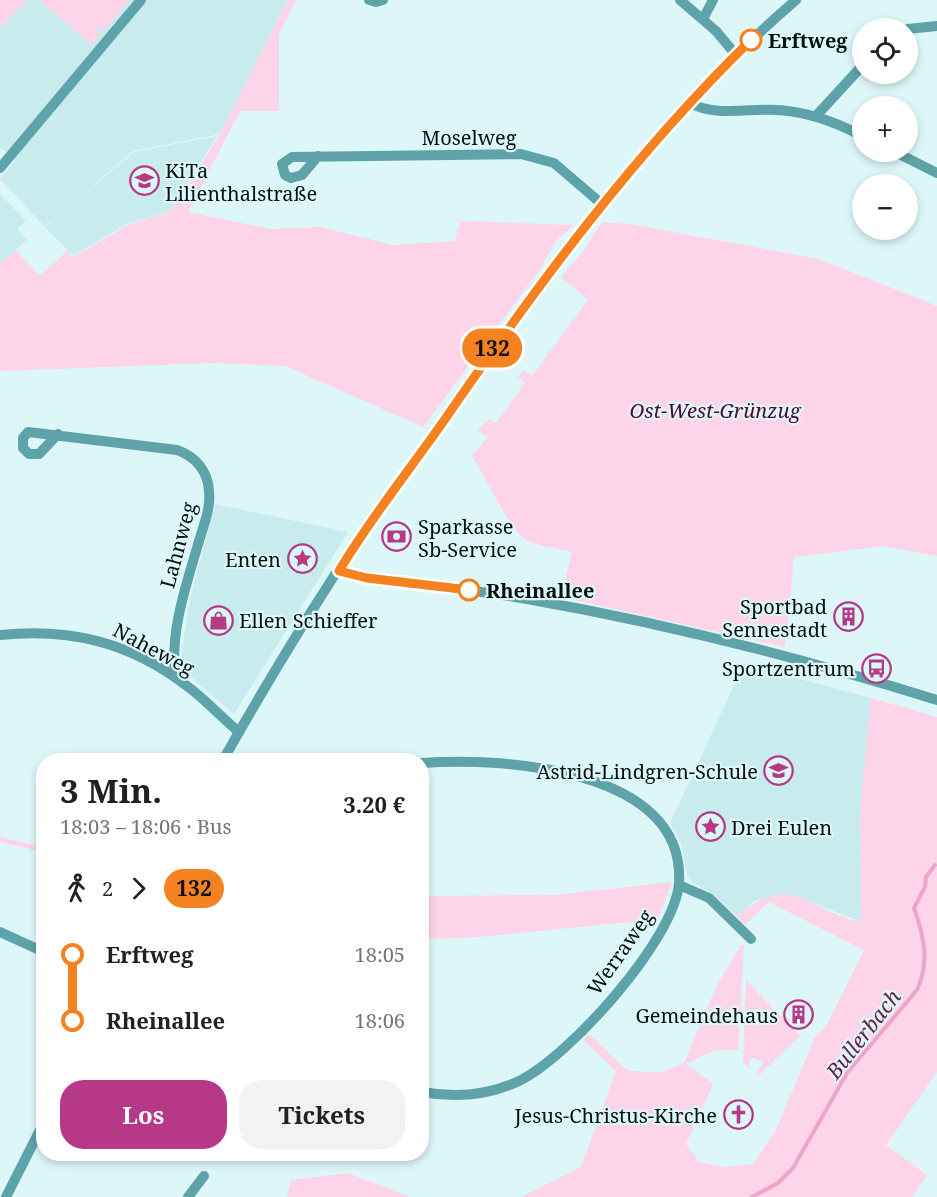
<!DOCTYPE html>
<html lang="de">
<meta charset="utf-8">
<style>
:root{--surface:#fff;--page:#f2f2f2;--text:#202124;--muted:#757577;--accent:#b63886}
body{margin:0;font-family:"Noto Serif",serif;background:var(--page);color:var(--text);height:100vh;display:flex;flex-direction:column;font-size:22px;white-space:nowrap}
*{box-sizing:border-box;margin:0}
p{font-size:20px;color:var(--muted)}
.icon{flex:none;width:33px;height:33px;fill:none;stroke:currentColor;stroke-width:2;stroke-linecap:round;stroke-linejoin:round}
.map{position:relative;flex:1;overflow:hidden}
.details{position:absolute;left:36px;top:753px;width:393px;height:408px;display:flex;flex-direction:column;background:var(--surface);border-radius:24px;box-shadow:0 3px 9px #0003}
.details>*{flex:none}
.badge{padding:0 12px;border-radius:20px;font-size:21px;line-height:39px}
.tools{position:absolute;left:852px;top:18px;display:grid;gap:12px}
.tools a{display:grid;place-items:center;width:66px;height:66px;border-radius:50%;background:var(--surface);box-shadow:0 3px 9px #0003;font-size:30px}
.map>.badge{position:absolute;translate:-50% -50%;box-shadow:0 0 0 3px #fff}
.legs{display:flex;align-items:center;gap:9px;height:66px;padding:0 24px;font-size:20px}
.legs p{margin-inline-start:auto}
.summary{display:flex;align-items:center;justify-content:space-between;height:102px;padding:0 24px}
h1{font-size:33px;font-weight:700;line-height:45px}
.cta{display:flex;gap:12px;margin-top:auto;padding:12px 24px}
.cta a{flex:1;height:69px;border-radius:24px;background:var(--accent);color:#fff;font-size:24px;font-weight:700;line-height:69px;text-align:center}
.cta a+a{background:var(--page);color:var(--text)}
ul{padding:0 24px;list-style:none}
li{display:flex;align-items:center;gap:21px;height:66px;font-size:22px}
li i{display:grid;place-items:center;width:9px;height:100%;margin:0 8px;background:currentColor}
li i::after{content:'';width:15px;height:15px;margin:-8px;border:4px solid;border-radius:50%;background:var(--surface)}
li p{margin-inline-start:auto}
li:first-child i{background:linear-gradient(#0000 50%,currentColor 0)}
li:last-child i{background:linear-gradient(currentColor 50%,#0000 0)}
.map>svg:first-child{display:block}
</style>
<div class="map">
<svg width="937" height="1197" viewBox="0 0 937 1197">
<rect width="100%" height="100%" fill="#ddf7f9"/>
<g fill="#c8ecee">
<polygon points="27,0 40,0 91,45 96,29 105,29 129,0 288,0 220,134 133,151 73,203 134,152 217,136 170,211 127,224 73,256 45,227 54,219 44,226 0,179 15,160 0,147 0,28"/>
<polygon points="0,194 26,221 17,229 27,240 0,263"/>
<polygon points="215,504 348,532 234,714 196,682 188,673 181,655 190,599"/>
<polygon points="744,664 871,698 861,849 861,922 799,897 756,900 737,916 710,892 692,882 687,875 681,843 670,823"/>
</g>
<g fill="#fed4e9">
<polygon points="0,0 27,0 0,28"/>
<polygon points="40,0 129,0 105,30 96,29 99,37 92,45"/>
<polygon points="288,0 296,0 279,34 279,111 240,111 188,212 270,229 320,227 394,245 455,241 460,221 574,225 557,240 540,269 428,421 423,427 285,366 213,363 0,371 0,263 16,250 40,276 67,251 73,257 128,225 171,211 220,134"/>
<path d="M 602,222 L 629,224 L 819,259 L 937,306 L 937,556 L 883,546 L 794,557 L 785,647 L 561,597 L 572,552 C 557,548 539,547 526,540 C 509,530 485,475 472,456 L 488,437 L 477,430 L 490,419 L 496,423 L 525,383 L 518,377 L 523,370 L 532,376 L 588,300 L 561,277 L 581,254 Z"/>
<path d="M 871,698 L 937,717 L 937,1072 L 886,1145 L 927,1175 L 912,1197 L 521,1197 L 581,1167 L 616,1071 L 583,1040 L 589,1034 L 628,1071 L 662,1072 L 684,1063 L 716,987 L 741,945 L 744,945 L 738,1050 L 715,1050 L 686,1064 L 713,1084 L 686,1144 L 699,1162 L 723,1167 L 753,1164 L 776,1130 L 814,1039 L 826,1026 L 864,950 L 769,902 L 745,925 L 737,916 C 792,870 806,910 861,922 L 860,809 Z"/>
<polygon points="0,837 43,847 43,852 0,842"/>
<polygon points="672,882 658,919 480,937 422,939 422,896 555,895"/>
<polygon points="746,980 800,1036 757,1077 756,1071 762,1066 762,1061 752,1058 749,1061 750,1069 743,1063"/>
<polygon points="348,1173 410,1197 287,1197 291,1180"/>
</g>
<g fill="none" stroke-linecap="round" stroke-linejoin="round">
<path stroke="#eca5cb" stroke-width="4" d="M 752,1197 L 778,1183 L 793,1168 L 847,1073 L 917,990 C 930,961 924,937 914,908 L 925,887 L 926,877 L 935,865"/>
<g stroke="#5fa3aa" stroke-width="10">
<polyline points="369,0 376,2 383,0"/>
<polyline points="680,0 716,31 736,55"/>
<polyline points="703,19 713,0"/>
<polyline points="908,29 937,26"/>
<path d="M 690,103 C 714,117 751,108 778,110 C 807,112 836,122 862,136"/>
<polyline points="816,116 862,66"/>
<polyline points="895,152 937,173"/>
<polyline points="318,156 302,175 291,178 285,175 282,164 292,157 521,154 554,163 603,205"/>
<polyline points="0,168 141,0"/>
<path d="M 58,434 L 39,454 L 29,454 L 23,448 L 23,438 L 28,432 L 177,450 C 195,456 208,471 209,491 C 211,508 204,524 199,541 C 186,586 170,630 175,677"/>
<path d="M 339,571 C 401,584 464,588 527,599 C 664,623 805,659 937,700"/>
<path d="M 0,635 C 70,628 130,642 187,686 C 206,700 221,717 239,732"/>
<path d="M 223,760 C 266,684 312,608 361,535 C 387,496 416,460 443,422 C 547,272 656,120 796,0"/>
<path d="M 422,763 C 501,757 686,768 679,883 C 675,939 569,1057 519,1081 C 489,1095 455,1098 422,1092"/>
<polyline points="679,885 709,898 751,939"/>
<polyline points="0,932 44,952"/>
<polyline points="6,1197 44,1122"/>
<polyline points="188,1197 204,1176"/>
</g>
</g>
<g fill="none" stroke-linecap="round" stroke-linejoin="round">
<defs>
<path id="line-1" d="M 469,590 L 367,578 L 339,571 C 370,519 408,472 443,422 C 536,287 633,155 751,40"/>
</defs>
<use href="#line-1" stroke="#fff" stroke-width="14"/>
<use href="#line-1" stroke="#f58220" stroke-width="9"/>
</g>
<defs>
<symbol id="school-ring" viewBox="-11 -11 22 22"><circle r="9.5" fill="#ddf7f9" stroke="#b63886" stroke-width="1.5"/><path d="M0-5L7-2L0 1L-7-2ZM-4 1L0 2.5L4 1V4Q0 6-4 4Z" fill="#b63886"/></symbol>
<symbol id="bank-ring" viewBox="-11 -11 22 22"><circle r="9.5" fill="#ddf7f9" stroke="#b63886" stroke-width="1.5"/><path d="M-6-4H6V4H-6ZM0-2.3a2.3 2.3 0 1 0 0 4.6a2.3 2.3 0 1 0 0-4.6Z" fill="#b63886"/></symbol>
<symbol id="sight-ring" viewBox="-11 -11 22 22"><circle r="9.5" fill="#ddf7f9" stroke="#b63886" stroke-width="1.5"/><path d="M0-6L1.8-2.2L6-1.7L2.9 1.2L3.7 5.4L0 3.3L-3.7 5.4L-2.9 1.2L-6-1.7L-1.8-2.2Z" fill="#b63886"/></symbol>
<symbol id="building-ring" viewBox="-11 -11 22 22"><circle r="9.5" fill="#ddf7f9" stroke="#b63886" stroke-width="1.5"/><path d="M-4-6H4V6H1V3H-1V6H-4ZM-2.5-4.3h1.7v1.8h-1.7ZM.8-4.3h1.7v1.8H.8ZM-2.5-1h1.7V.8h-1.7ZM.8-1h1.7V.8H.8Z" fill="#b63886"/></symbol>
<symbol id="shop-ring" viewBox="-11 -11 22 22"><circle r="9.5" fill="#ddf7f9" stroke="#b63886" stroke-width="1.5"/><path d="M-5-2.5h2.3a2.7 3.5 0 0 1 5.4 0H5L5.5 6h-11ZM-1.5-2.5h3a1.5 2.3 0 0 0-3 0Z" fill="#b63886"/></symbol>
<symbol id="bus-ring" viewBox="-11 -11 22 22"><circle r="9.5" fill="#ddf7f9" stroke="#b63886" stroke-width="1.5"/><path d="M-5-6H5V4H4V6H2V4H-2V6H-4V4H-5ZM-3.5-4V0h7V-4ZM-3.5 1.2v1.5H-2V1.2ZM2 1.2v1.5H3.5V1.2Z" fill="#b63886"/></symbol>
<symbol id="church-ring" viewBox="-11 -11 22 22"><circle r="9.5" fill="#ddf7f9" stroke="#b63886" stroke-width="1.5"/><path d="M-1.2-6h2.4v3.5h3.3v2.4h-3.3V6h-2.4V-.1h-3.3v-2.4h3.3Z" fill="#b63886"/></symbol>
</defs>
<g fill-rule="evenodd">
<use href="#school-ring" x="128" y="164" width="33" height="33"/>
<use href="#bank-ring" x="380" y="520" width="33" height="33"/>
<use href="#sight-ring" x="286" y="542" width="33" height="33"/>
<use href="#building-ring" x="832" y="600" width="33" height="33"/>
<use href="#shop-ring" x="202" y="604" width="33" height="33"/>
<use href="#bus-ring" x="860" y="652" width="33" height="33"/>
<use href="#school-ring" x="762" y="754" width="33" height="33"/>
<use href="#sight-ring" x="694" y="810" width="33" height="33"/>
<use href="#building-ring" x="782" y="998" width="33" height="33"/>
<use href="#church-ring" x="722" y="1098" width="33" height="33"/>
</g>
<g fill="#fff" stroke="#f58220" stroke-width="3">
<circle cx="751" cy="40" r="10"/>
<circle cx="469" cy="590" r="10"/>
</g>
<g text-anchor="middle" dominant-baseline="central" stroke-width="4.5" stroke-linejoin="round" paint-order="stroke">
<g font-size="20" font-weight="bold" fill="#071011" stroke="#ddf7f9" text-anchor="start">
<text x="768" y="40">Erftweg</text>
<text x="486" y="590">Rheinallee</text>
</g>
<g font-size="20" fill="#071011" stroke="#ddf7f9">
<text x="469" y="137">Moselweg</text>
<text transform="translate(178 545) rotate(-75)">Lahnweg</text>
<text transform="translate(154 649) rotate(28)">Naheweg</text>
<text transform="translate(620 952) rotate(-55)">Werraweg</text>
</g>
<g font-size="20" fill="#071011" stroke="#ddf7f9" text-anchor="end">
<text x="165" y="170" text-anchor="start">KiTa<tspan x="165" dy="23">Lilienthalstraße</tspan></text>
<text x="418" y="526" text-anchor="start">Sparkasse<tspan x="418" dy="23">Sb-Service</tspan></text>
<text x="281" y="559">Enten</text>
<text x="827" y="606">Sportbad<tspan x="827" dy="23">Sennestadt</tspan></text>
<text x="239" y="620" text-anchor="start">Ellen Schieffer</text>
<text x="855" y="668">Sportzentrum</text>
<text x="758" y="771">Astrid-Lindgren-Schule</text>
<text x="731" y="827" text-anchor="start">Drei Eulen</text>
<text x="778" y="1015">Gemeindehaus</text>
<text x="717" y="1115">Jesus-Christus-Kirche</text>
</g>
<g font-size="20" font-style="italic" fill="#55013a" stroke="#ddf7f9">
<text x="715" y="410">Ost-West-Grünzug</text>
</g>
<g font-size="21" font-style="italic" fill="#6d1d4f" stroke="#ddf7f9">
<text transform="translate(863 1034) rotate(-52)">Bullerbach</text>
</g>
</g>
</svg>
<div class="tools">
<a><svg class="icon" aria-label="locate" viewBox="0 0 24 24"><circle cx="12" cy="12" r="6"/><path d="M12 2v4M12 18v4M2 12h4M18 12h4"/></svg></a>
<a>+</a>
<a>−</a>
</div>
<b class="badge" style="left:492px;top:348px;background:#f58220;color:#111">132</b>
<section class="details">
<div class="summary"><div><h1>3 Min.</h1><p>18:03 – 18:06 · Bus</p></div><b>3.20 €</b></div>
<div class="legs"><svg class="icon" aria-label="walk" viewBox="0 0 24 24"><circle cx="13" cy="4" r="2"/><path d="M13 8l-2 6 4 7M11 14l-3 7M7 12l3-4h3l4 4"/></svg>2<svg class="icon" aria-label="forward" viewBox="0 0 24 24"><path d="M9 5l7 7-7 7"/></svg><b class="badge" style="background:#f58220;color:#111">132</b></div>
<ul>
<li><i style="color:#f58220"></i><b>Erftweg</b><p>18:05</p></li>
<li><i style="color:#f58220"></i><b>Rheinallee</b><p>18:06</p></li>
</ul>
<div class="cta"><a>Los</a><a>Tickets</a></div>
</section>
</div>
